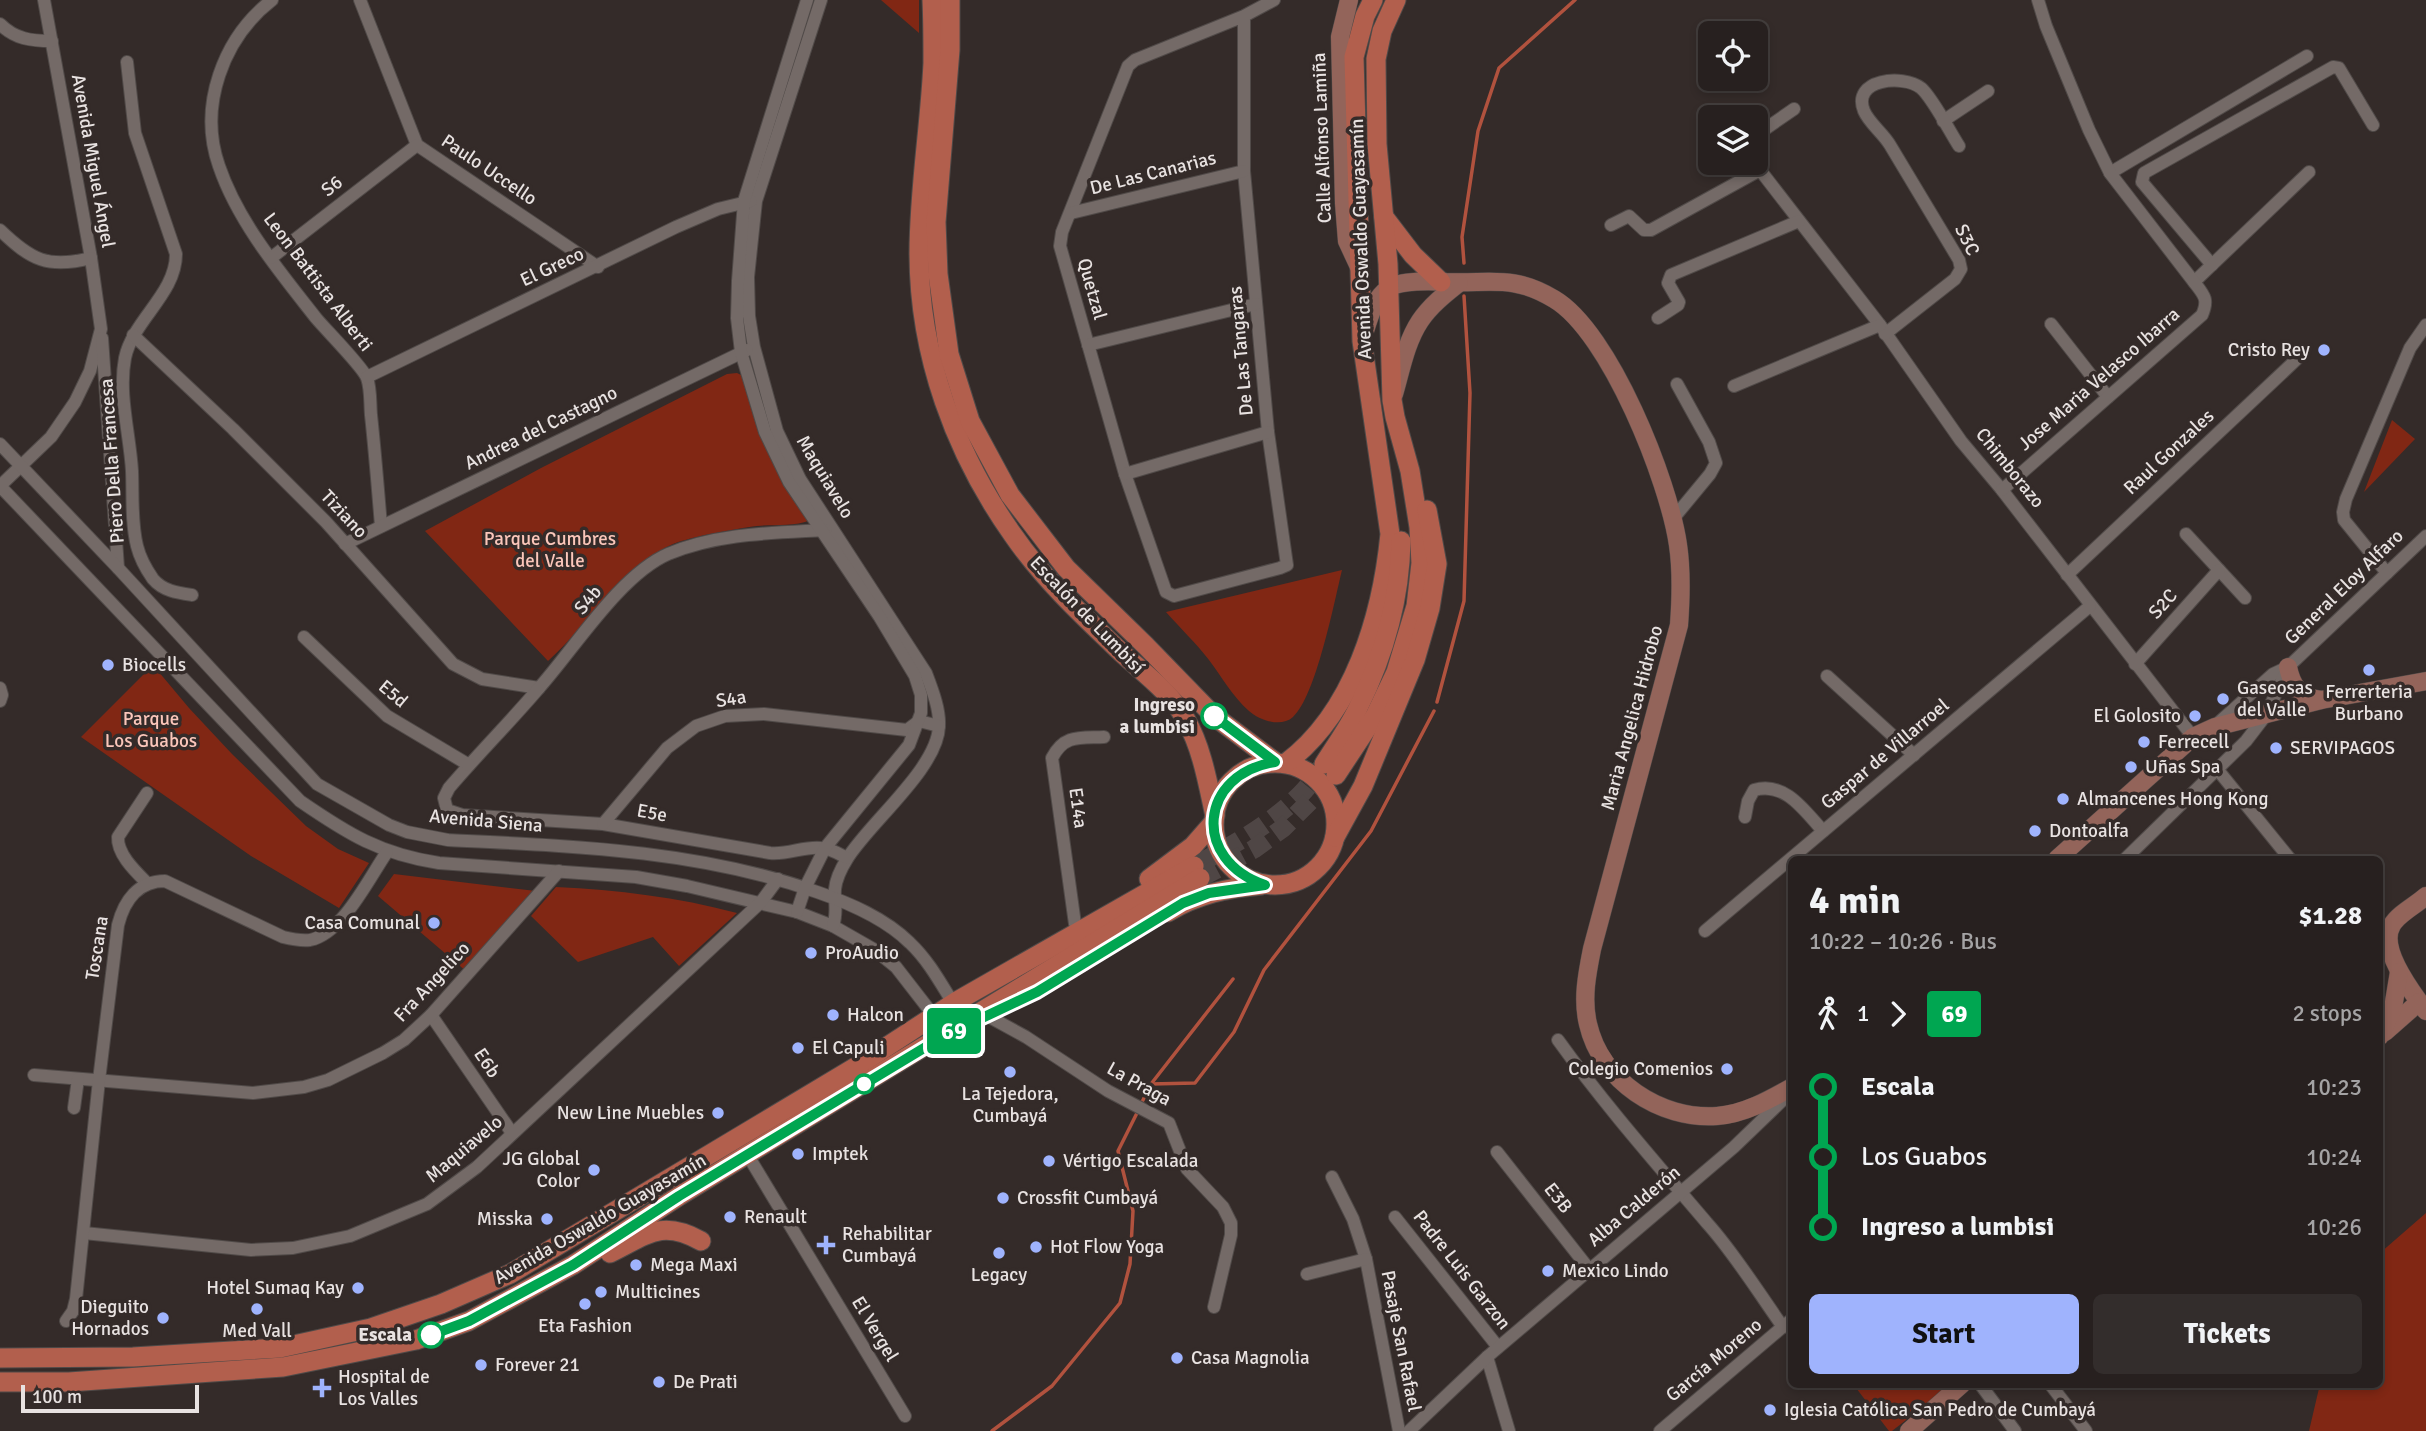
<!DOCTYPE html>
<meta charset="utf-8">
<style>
:root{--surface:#27201f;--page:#332d2c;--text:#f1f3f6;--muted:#a4a3a4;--line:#433e3d;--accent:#9fb3fd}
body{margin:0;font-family:Signika,sans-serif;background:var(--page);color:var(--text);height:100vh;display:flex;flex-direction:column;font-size:26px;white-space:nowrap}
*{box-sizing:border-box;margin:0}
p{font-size:23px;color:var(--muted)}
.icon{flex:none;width:38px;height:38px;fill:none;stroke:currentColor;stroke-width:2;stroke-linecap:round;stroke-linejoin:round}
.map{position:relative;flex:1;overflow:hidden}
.drawer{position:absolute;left:1788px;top:856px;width:595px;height:532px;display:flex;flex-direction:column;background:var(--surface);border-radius:10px;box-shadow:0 4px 10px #0003,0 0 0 2px var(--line)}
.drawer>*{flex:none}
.badge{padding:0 14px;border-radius:5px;font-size:24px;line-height:46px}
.fabs{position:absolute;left:1698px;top:21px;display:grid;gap:14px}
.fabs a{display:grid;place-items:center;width:70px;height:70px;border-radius:10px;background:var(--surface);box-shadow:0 4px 10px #0003,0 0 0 2px var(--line);font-size:35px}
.scale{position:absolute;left:21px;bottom:18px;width:178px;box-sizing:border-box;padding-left:7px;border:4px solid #e8e2e1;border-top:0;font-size:19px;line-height:24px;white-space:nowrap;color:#e8e2e1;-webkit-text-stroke:5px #342b29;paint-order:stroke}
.map>.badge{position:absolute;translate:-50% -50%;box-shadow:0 0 0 4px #fff}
.legs{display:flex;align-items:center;gap:10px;height:77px;padding:0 21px;font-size:23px}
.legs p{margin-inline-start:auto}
.head{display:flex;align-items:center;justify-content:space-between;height:119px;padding:0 21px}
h1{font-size:38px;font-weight:700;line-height:52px}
.button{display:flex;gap:14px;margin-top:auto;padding:14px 21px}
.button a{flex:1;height:80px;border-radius:10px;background:var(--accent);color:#111;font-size:28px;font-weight:700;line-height:80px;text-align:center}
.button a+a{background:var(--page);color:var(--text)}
ul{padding:0 21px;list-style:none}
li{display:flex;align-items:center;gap:24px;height:70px;font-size:26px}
li i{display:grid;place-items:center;width:10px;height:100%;margin:0 9px;background:currentColor}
li i::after{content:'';width:18px;height:18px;margin:-9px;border:5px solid;border-radius:50%;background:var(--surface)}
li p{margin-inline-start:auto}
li:first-child i{background:linear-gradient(#0000 50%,currentColor 0)}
li:last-child i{background:linear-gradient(currentColor 50%,#0000 0)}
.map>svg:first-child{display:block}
</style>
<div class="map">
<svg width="2426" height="1431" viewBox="0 0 2426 1431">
<rect width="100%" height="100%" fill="#342b29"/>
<g fill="#812714">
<polygon points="881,0 919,0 919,33"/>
<path d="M 737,373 L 745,377 L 811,520 C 793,527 776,524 757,526 C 735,529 693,536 673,544 C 628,563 586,627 548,661 L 425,531 L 541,468 L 727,374 Z"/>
<polygon points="2392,420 2415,439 2364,492"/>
<path d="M 1342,570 C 1334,603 1316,696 1293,717 C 1281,728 1259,720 1249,711 C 1232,696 1222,677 1209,660 C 1196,643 1180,628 1166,612 Z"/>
<polygon points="153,665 189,708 232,754 306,826 338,849 369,863 339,908 251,856 81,737"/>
<polygon points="394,874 536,891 467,972 378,896"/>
<path d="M 556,887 C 618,890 677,897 737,913 L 679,966 L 653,937 L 578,962 L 531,916 Z"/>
<polygon points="2426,1213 2426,1431 2309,1431 2320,1384 2380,1384 2380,1253"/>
<polygon points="1853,1384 1952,1384 1892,1431 1889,1431"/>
</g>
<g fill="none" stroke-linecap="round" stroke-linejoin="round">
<g stroke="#b1523e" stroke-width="3.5">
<polyline points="1464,263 1462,237 1478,131 1499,68 1575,0"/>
<polyline points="1437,702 1464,601 1470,393 1464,296"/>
<polyline points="1151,1084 1195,1083 1234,1032 1264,970 1371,831 1434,711"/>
<polyline points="1141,1104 1151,1084 1233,979"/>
<polyline points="992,1431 1052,1386 1120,1303 1130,1264 1133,1211 1118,1151 1138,1111"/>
</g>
<g stroke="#4f4645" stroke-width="19" stroke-dasharray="19 10" stroke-linecap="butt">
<path d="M 1198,864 C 1235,844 1271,824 1301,794 C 1310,785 1317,774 1324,764"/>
<polyline points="1200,878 1254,849 1283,828 1336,775"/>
</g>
<defs>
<g id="street">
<path d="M 44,0 L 91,258 L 101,329 L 90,371 L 75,402 L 51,437 L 0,486 L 300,801 C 348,834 380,854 439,863 L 636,877 L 687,886 L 797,912 L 833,926 L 875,950 L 896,967 L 934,1016"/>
<path d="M 272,0 C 223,38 198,106 219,166 C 238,222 280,272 316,318 C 326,330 363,367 367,378 C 371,389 370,404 371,415 C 375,452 378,489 381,526"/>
<polyline points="360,0 417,145 598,267"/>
<path d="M 821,0 L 756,201 L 748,277 L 749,316 L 754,347 L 777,431 L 800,479 L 926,673 C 932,689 940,709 939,726 C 938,768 869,823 847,859 C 842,867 836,879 835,889 C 834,903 838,912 833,926"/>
<polyline points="1244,16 1244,171 1268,432 1287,565 1280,568 1174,596 1166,592 1125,474 1060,246 1062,232 1128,66 1135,60 1244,16 1274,0"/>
<path d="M 0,24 C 15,39 31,41 52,41"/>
<path d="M 127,62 L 135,133 L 176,254 C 176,294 133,320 125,358 C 118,394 130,435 132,471 C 133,495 131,522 137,546 C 140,558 146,569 153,579 C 163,591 178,593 192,595"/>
<polyline points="1943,121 1988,91"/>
<polyline points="1755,136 1794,109"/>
<polyline points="2110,173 2307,56"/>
<polyline points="1071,213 1244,171"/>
<polyline points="1611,225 1629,216 1644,230 1651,230 1760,170 1880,325 1961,441 2002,490 2193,737"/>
<path d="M 0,230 C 31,260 48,269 91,258"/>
<polyline points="271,258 417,145"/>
<polyline points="2212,265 2142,182 2144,173 2333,67 2339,68 2373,125"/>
<polyline points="2194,282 2309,172"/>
<polyline points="1658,318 1678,305 1679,302 1668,283 1671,275 1799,221"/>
<polyline points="2051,324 2108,397"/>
<path d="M 1885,334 L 1955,279 L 1961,269 L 1959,260 C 1936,222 1913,183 1890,145 C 1883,133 1869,123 1864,111 C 1851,79 1903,74 1921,88 C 1932,97 1950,132 1959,146"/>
<polyline points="133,335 233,429 326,522 453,664 482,679 539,688"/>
<polyline points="102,338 118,568"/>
<polyline points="1088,345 1256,304"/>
<polyline points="367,377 676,227 718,209 751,201"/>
<polyline points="1734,386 1880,325"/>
<path d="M 0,444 L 118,568 L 317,784 L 389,825 L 407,832 L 448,840 C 572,846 698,850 817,892 C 849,903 885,918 910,943 C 928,960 940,982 953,1003"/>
<polyline points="1125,474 1268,432"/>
<path d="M 2002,490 L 2202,315 C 2209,299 2204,295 2194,282 L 2110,173 L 2089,130 L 2046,26 L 2038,0"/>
<polyline points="1672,520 1710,474 1716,463 1709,442 1677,384"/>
<path d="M 826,530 C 773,533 718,533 668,554 C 620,575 574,649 539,688 C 510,722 478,754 449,788 L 444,798 L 447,810 L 462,815 L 603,824 L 770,853 C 788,855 804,846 821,848 C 830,848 839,854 847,858"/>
<polyline points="2186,534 2245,598"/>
<polyline points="345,544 747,350"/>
<polyline points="2387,573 2344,520 2343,512 2346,499 2410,348 2426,325"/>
<polyline points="2067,575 2298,358"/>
<polyline points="304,637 387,716 469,765"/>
<polyline points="2135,664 2219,570"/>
<polyline points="1827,676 1914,755"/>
<polyline points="0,688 2,695 0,701"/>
<polyline points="2216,725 2273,674 2288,667 2426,536"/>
<polyline points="2217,769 2290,859"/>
<path d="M 1745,817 L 1748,801 L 1754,790 C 1785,781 1804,810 1823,831"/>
<polyline points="603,824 667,748 696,726 725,716 764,714 907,730 919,721 939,726"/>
<polyline points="2125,859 2246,741 2266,715 2288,667"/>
<path d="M 147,883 C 135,871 117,854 118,837 L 147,793"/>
<polyline points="797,912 805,888 825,848 909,745 921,713 921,695 915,676 879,616 789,482 765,432 741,352 737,318 738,281 744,201 807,0"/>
<path d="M 1075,924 L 1052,758 C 1064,734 1080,738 1104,737"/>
<polyline points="1705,931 2090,606"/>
<polyline points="431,1015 512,1133"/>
<polyline points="986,1015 1026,1037 1108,1091 1169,1123 1187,1169 1223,1207 1231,1223 1231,1235 1214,1307"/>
<path d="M 1558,1040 C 1604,1104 1656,1163 1707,1223 C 1735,1254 1758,1292 1783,1327"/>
<polyline points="34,1075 253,1093 304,1087 328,1080 383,1053 404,1040 431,1015 559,871"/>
<polyline points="74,1108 78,1079"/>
<polyline points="1497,1152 1589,1269"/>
<polyline points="747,1154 905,1416"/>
<polyline points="1332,1177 1353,1219 1366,1259 1399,1431"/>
<polyline points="1395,1217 1498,1347"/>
<polyline points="84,1233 251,1250 293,1248 350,1236 427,1204 477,1167 761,902 778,879"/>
<polyline points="1307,1274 1366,1259"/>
<path d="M 66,1321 L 73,1311 L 76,1299 L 99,1080 L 118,925 C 124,901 138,881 165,881 L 283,937 C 291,939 300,941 310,940 C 343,933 369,878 387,852"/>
<polyline points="1487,1357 1509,1431"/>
<polyline points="1980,1384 2015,1431"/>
<polyline points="2050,1384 2086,1431"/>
<polyline points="1409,1431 1487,1357 1734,1147 1788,1095"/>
<polyline points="1660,1431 1792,1319"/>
</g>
<g id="secondary">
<polyline points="1349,0 1340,37 1344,203 1347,241 1360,269"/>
<path d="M 1364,334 C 1369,318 1374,298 1389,288 C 1400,280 1433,281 1446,282 C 1490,284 1513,274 1554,299 C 1610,332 1669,482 1678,545 C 1682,572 1681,598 1679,625 L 1592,949 C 1587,974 1582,999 1588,1024 C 1601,1081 1660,1120 1717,1116 C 1744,1114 1769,1100 1792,1087"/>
<path d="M 1394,394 C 1401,370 1406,342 1420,321 C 1430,306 1445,294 1459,283"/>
<path d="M 2288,667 C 2292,687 2300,697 2321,700"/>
<polyline points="2057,859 2193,737 2215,727 2321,700 2426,681"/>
<path d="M 2426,896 C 2416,905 2398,914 2392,925 C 2378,948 2413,994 2426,1011"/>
<polyline points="2385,1032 2419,1002"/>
<polyline points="2380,1036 2393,1008 2399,972"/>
<polyline points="1909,1431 1962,1384"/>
</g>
<g id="primary">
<path d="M 932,0 C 933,21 933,42 933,63 C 930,127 919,190 919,253 C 919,355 955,453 1013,535 C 1044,580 1084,617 1124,655 C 1145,674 1172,694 1186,720 C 1202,748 1208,784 1215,816"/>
<polyline points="950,0 950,50 936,222 938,274 949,354 970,421 1010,495 1066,568 1146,646 1214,716 1275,762"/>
<polyline points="1384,217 1413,255 1441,282"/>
<circle cx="1275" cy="824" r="61"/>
<path d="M 1286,763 C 1354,712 1382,616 1390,534 L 1362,341 L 1354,57 L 1365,16 L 1373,0"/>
<path d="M 1324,764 C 1336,745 1349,727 1358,708 C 1384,655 1400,599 1401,541"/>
<polyline points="1336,775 1375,716 1396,672 1416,606 1421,563 1419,527 1410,471 1395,417 1392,400 1388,264 1377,144 1376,59 1382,31 1396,0"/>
<polyline points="1335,837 1363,786 1415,660 1430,608 1437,564 1427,510"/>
<polyline points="1149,879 1193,846 1214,822"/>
<path d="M 1168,912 C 1198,894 1228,888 1262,885"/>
<path d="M 610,1253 C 647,1235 661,1219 701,1241"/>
<polyline points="0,1358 133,1357 280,1348 371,1328 441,1304 510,1274 854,1068 957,1001 1194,866"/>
<polyline points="0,1382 69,1382 283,1367 416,1340 469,1321 573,1265 679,1196 1200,878"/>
</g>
</defs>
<use href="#street" stroke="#504a48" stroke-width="14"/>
<use href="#secondary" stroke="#504a48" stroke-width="19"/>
<use href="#primary" stroke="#504a48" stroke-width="21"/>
<use href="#street" stroke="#746a67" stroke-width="12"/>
<use href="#secondary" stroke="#93645a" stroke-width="18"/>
<use href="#primary" stroke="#b25f4d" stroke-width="19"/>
</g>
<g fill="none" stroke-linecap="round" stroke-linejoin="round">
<defs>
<path id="line-1" d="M 431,1335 L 469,1321 L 573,1265 L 679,1196 L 944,1036 L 1037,992 L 1183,903 L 1209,893 L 1265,885 C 1191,860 1199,774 1275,762 L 1214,716"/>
</defs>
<use href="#line-1" stroke="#fff" stroke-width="16"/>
<use href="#line-1" stroke="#00a651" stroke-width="10"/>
</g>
<g fill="#9fb3fd" stroke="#342b29" stroke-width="2.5">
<circle cx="2324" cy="350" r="7"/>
<circle cx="108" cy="665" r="7"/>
<circle cx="2369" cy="670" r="7"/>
<circle cx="2223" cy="699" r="7"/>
<circle cx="2195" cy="716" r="7"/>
<circle cx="2144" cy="742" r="7"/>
<circle cx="2276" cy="748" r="7"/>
<circle cx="2131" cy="767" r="7"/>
<circle cx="2063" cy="799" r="7"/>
<circle cx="2035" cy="831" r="7"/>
<circle cx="434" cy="923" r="7"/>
<circle cx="811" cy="953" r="7"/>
<circle cx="833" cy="1015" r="7"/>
<circle cx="798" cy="1048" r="7"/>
<circle cx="1727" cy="1069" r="7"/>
<circle cx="1010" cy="1072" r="7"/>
<circle cx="718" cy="1113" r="7"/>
<circle cx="798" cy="1154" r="7"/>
<circle cx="1049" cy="1161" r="7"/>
<circle cx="594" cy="1170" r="7"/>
<circle cx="1003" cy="1198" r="7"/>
<circle cx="730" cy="1217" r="7"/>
<circle cx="547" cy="1219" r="7"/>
<path d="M822.5 1234.5h7v7h7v7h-7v7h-7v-7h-7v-7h7z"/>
<circle cx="1036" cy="1247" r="7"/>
<circle cx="999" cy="1253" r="7"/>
<circle cx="636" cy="1265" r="7"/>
<circle cx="1548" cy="1271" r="7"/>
<circle cx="358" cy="1288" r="7"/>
<circle cx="601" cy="1292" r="7"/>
<circle cx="585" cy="1304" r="7"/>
<circle cx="257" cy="1309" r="7"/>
<circle cx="163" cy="1318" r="7"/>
<circle cx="1177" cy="1358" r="7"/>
<circle cx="481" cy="1365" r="7"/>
<circle cx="659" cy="1382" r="7"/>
<path d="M318.5 1377.5h7v7h7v7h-7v7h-7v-7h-7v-7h7z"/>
<circle cx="1770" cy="1410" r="7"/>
</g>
<g fill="#fff" stroke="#00a651" stroke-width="3.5">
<circle cx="1214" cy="716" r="12"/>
<circle cx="864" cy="1084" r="9"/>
<circle cx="431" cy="1335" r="12"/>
</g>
<g text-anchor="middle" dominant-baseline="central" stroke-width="7" stroke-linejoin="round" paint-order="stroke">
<g font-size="19" fill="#e8e2e1" stroke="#342b29">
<text transform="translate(1322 138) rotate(-92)">Calle Alfonso Lamiña</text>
<text transform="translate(93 161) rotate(80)">Avenida Miguel Ángel</text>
<text transform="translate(489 170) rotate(34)">Paulo Uccello</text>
<text transform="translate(1153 173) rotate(-14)">De Las Canarias</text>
<text transform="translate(332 186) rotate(-38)">S6</text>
<text transform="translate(1361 239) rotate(-92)">Avenida Oswaldo Guayasamín</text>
<text transform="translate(1967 240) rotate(64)">S3C</text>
<text transform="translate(552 267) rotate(-25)">El Greco</text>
<text transform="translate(318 282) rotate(53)">Leon Battista Alberti</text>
<text transform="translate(1092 289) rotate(74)">Quetzal</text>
<text transform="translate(1241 351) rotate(-95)">De Las Tangaras</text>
<text transform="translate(2099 379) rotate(-41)">Jose Maria Velasco Ibarra</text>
<text transform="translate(541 428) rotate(-26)">Andrea del Castagno</text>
<text transform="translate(2169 452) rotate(-43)">Raul Gonzales</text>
<text transform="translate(112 461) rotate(-94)">Piero Della Francesa</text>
<text transform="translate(2010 468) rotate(51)">Chimborazo</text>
<text transform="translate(825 477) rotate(59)">Maquiavelo</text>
<text transform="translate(344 514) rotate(47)">Tiziano</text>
<text transform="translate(2344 587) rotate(-44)">General Eloy Alfaro</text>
<text transform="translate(588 600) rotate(-50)">S4b</text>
<text transform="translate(2163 604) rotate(-48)">S2C</text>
<text transform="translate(1087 615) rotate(46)">Escalón de Lumbisí</text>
<text transform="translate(393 694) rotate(40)">E5d</text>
<text transform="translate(731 699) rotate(-9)">S4a</text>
<text transform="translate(1632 718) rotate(-75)">Maria Angelica Hidrobo</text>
<text transform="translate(1885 754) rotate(-40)">Gaspar de Villarroel</text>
<text transform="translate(1078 808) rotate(82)">E14a</text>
<text transform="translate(652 813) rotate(10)">E5e</text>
<text transform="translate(486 821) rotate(5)">Avenida Siena</text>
<text transform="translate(97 948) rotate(-81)">Toscana</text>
<text transform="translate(432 982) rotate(-47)">Fra Angelico</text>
<text transform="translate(487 1063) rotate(56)">E6b</text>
<text transform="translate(1139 1084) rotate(29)">La Praga</text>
<text transform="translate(464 1149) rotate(-40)">Maquiavelo</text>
<text transform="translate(1558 1198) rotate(52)">E3B</text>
<text transform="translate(1634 1206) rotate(-40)">Alba Calderón</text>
<text transform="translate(600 1219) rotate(-30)">Avenida Oswaldo Guayasamín</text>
<text transform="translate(1462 1270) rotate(52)">Padre Luis Garzon</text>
<text transform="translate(875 1329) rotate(59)">El Vergel</text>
<text transform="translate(1401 1341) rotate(79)">Pasaje San Rafael</text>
<text transform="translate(1714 1360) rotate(-40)">García Moreno</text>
</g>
<g font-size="19" fill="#e8e2e1" stroke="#342b29" text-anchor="start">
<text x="2310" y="350" text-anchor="end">Cristo Rey</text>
<text x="122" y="665">Biocells</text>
<text x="2237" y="688">Gaseosas<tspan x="2237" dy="22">del Valle</tspan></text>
<text x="2369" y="692" text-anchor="middle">Ferrerteria<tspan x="2369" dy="22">Burbano</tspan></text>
<text x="2181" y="716" text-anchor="end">El Golosito</text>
<text x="2158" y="742">Ferrecell</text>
<text x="2290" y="748">SERVIPAGOS</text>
<text x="2145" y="767">Uñas Spa</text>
<text x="2077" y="799">Almancenes Hong Kong</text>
<text x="2049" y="831">Dontoalfa</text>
<text x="420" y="923" text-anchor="end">Casa Comunal</text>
<text x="825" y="953">ProAudio</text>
<text x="847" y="1015">Halcon</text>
<text x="812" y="1048">El Capuli</text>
<text x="1713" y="1069" text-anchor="end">Colegio Comenios</text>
<text x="1010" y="1094" text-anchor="middle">La Tejedora,<tspan x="1010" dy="22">Cumbayá</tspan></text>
<text x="704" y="1113" text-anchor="end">New Line Muebles</text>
<text x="812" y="1154">Imptek</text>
<text x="580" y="1159" text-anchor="end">JG Global<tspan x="580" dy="22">Color</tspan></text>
<text x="1063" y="1161">Vértigo Escalada</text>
<text x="1017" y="1198">Crossfit Cumbayá</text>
<text x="744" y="1217">Renault</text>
<text x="533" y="1219" text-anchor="end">Misska</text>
<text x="842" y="1234">Rehabilitar<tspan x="842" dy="22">Cumbayá</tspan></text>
<text x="1050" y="1247">Hot Flow Yoga</text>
<text x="650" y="1265">Mega Maxi</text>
<text x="1562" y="1271">Mexico Lindo</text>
<text x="999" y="1275" text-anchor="middle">Legacy</text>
<text x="344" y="1288" text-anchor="end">Hotel Sumaq Kay</text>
<text x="615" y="1292">Multicines</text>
<text x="149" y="1307" text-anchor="end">Dieguito<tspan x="149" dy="22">Hornados</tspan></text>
<text x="585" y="1326" text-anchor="middle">Eta Fashion</text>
<text x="257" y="1331" text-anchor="middle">Med Vall</text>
<text x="1191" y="1358">Casa Magnolia</text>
<text x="495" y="1365">Forever 21</text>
<text x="338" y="1377">Hospital de<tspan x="338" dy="22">Los Valles</tspan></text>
<text x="673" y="1382">De Prati</text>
<text x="1784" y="1410">Iglesia Católica San Pedro de Cumbayá</text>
</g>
<g font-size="19" fill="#fbc6ba" stroke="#342b29">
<text x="550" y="539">Parque Cumbres<tspan x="550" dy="22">del Valle</tspan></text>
<text x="151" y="719">Parque<tspan x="151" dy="22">Los Guabos</tspan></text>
</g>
<g font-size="19" font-weight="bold" fill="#e8e2e1" stroke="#342b29" text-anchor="end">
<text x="1195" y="705">Ingreso<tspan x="1195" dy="22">a lumbisi</tspan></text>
<text x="412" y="1335">Escala</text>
</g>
</g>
</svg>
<div class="fabs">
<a><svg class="icon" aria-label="locate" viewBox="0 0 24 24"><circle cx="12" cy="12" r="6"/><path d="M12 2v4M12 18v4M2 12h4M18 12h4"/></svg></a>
<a><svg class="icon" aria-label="layers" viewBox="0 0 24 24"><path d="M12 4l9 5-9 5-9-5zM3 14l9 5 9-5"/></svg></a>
</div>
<div class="scale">100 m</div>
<b class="badge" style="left:954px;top:1031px;background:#00a651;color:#fff">69</b>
<section class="drawer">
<div class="head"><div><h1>4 min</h1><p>10:22 – 10:26 · Bus</p></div><b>$1.28</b></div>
<div class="legs"><svg class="icon" aria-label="walk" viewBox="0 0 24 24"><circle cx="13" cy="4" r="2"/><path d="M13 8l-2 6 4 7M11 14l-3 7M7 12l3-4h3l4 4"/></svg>1<svg class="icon" aria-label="forward" viewBox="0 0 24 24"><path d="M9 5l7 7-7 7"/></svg><b class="badge" style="background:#00a651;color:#fff">69</b><p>2 stops</p></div>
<ul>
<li><i style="color:#00a651"></i><b>Escala</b><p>10:23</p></li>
<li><i style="color:#00a651"></i><span>Los Guabos</span><p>10:24</p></li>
<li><i style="color:#00a651"></i><b>Ingreso a lumbisi</b><p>10:26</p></li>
</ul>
<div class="button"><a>Start</a><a>Tickets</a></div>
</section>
</div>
